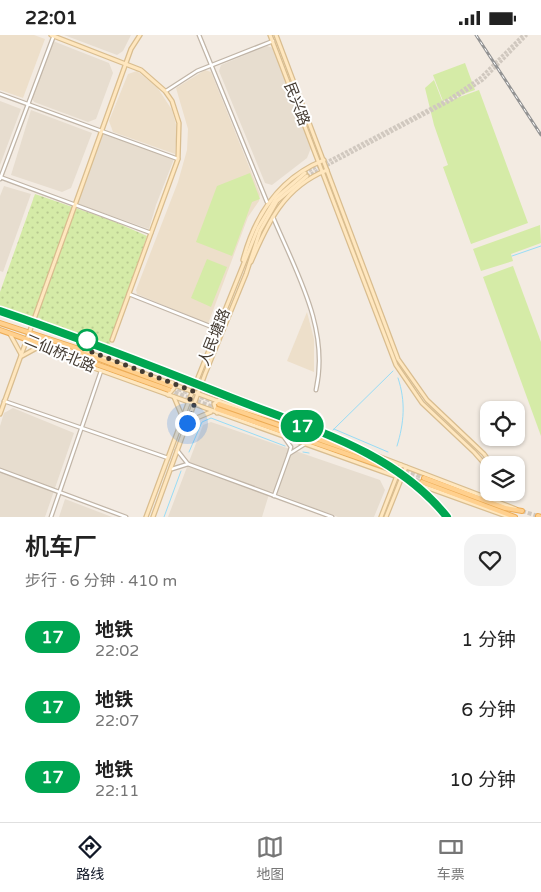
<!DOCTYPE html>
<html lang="zh">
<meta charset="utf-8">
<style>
:root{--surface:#fff;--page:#f2f2f2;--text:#222;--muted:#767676;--line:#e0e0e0;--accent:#111827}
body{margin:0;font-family:"Varela Round","Noto Sans SC",sans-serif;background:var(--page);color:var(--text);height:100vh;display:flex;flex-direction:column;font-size:19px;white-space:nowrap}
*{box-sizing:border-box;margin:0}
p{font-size:16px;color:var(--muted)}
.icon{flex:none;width:28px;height:28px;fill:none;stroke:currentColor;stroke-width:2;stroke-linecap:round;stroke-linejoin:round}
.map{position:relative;height:482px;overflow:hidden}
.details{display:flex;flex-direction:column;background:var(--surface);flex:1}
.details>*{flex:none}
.badge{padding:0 10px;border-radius:16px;font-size:18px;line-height:32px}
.tools{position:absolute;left:480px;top:366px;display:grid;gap:10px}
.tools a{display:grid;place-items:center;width:45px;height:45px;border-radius:10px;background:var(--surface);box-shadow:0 1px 4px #0004;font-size:25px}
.you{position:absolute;width:25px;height:25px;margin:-12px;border:4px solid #fff;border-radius:50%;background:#1a73e8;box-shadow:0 0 0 8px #1a73e833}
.map>.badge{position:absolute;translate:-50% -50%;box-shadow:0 0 0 2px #fff}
.round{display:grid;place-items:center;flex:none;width:52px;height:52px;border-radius:15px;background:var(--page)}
.head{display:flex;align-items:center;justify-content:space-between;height:85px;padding:0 25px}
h1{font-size:24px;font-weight:600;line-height:38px}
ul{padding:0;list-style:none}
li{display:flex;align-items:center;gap:15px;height:70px;padding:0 25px}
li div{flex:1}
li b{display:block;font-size:19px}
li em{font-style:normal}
li .badge{min-width:55px;font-weight:700;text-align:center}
.status{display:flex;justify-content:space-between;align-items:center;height:35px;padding:0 25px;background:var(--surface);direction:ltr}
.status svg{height:14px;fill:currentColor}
.dock{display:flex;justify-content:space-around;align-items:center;height:70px;border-top:1px solid var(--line);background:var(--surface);font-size:14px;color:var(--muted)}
.dock a{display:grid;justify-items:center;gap:2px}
.dock .active{color:var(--accent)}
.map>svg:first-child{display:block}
</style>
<div class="status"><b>22:01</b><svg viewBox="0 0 49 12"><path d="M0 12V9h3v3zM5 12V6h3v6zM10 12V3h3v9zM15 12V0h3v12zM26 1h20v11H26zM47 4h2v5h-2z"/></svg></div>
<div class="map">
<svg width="541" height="482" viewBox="0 0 541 482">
<defs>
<pattern id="park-dots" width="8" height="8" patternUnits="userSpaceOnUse" patternTransform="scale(1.25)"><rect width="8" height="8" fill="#d5eba7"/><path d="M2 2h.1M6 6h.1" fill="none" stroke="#b8ca90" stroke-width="1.8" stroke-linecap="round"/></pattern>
</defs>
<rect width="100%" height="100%" fill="#f3ebe2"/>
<g fill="#e7ddcf">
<polygon points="64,0 131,0 123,16 117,20"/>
<polygon points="53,6 109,28 113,38 96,84 88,87 34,67 32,63 49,11"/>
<polygon points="267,11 273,13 311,113 307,123 272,150 265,148 219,36 221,30"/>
<polygon points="0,66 21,74 0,130"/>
<polygon points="31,75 92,98 71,153 62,157 11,140"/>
<polygon points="101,98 174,124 156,170 149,194 78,169"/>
<polygon points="4,151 31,159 3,237 0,236 0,161"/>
<polygon points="13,373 74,398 45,482 0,482 0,391 4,378"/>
<polygon points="211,387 380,445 385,455 374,482 338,482 270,456 262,482 168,482 203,390"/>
<polygon points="65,464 112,482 59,482"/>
</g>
<g fill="#eddfca">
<polygon points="0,0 34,0 45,4 23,63 0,55"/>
<polygon points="205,35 211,37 260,159 259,166 248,182 208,289 137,259 136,255 178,147 187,115 188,94 176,53"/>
<polygon points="137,36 157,52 172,75 177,93 175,119 113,97 109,86 128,39"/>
<polygon points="307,277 314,304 314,337 287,326"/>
</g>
<g fill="#d5eba7">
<polygon points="465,28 475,55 443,66 433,40"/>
<polygon points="434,45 443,68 479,55 528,188 471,209 443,132 448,130 434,90 425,53"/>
<polygon points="250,138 260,164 252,167 232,221 196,207 217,151"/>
<polygon points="540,190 541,208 511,219 513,226 481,236 473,214"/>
<polygon points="207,224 227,232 211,272 191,263"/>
<polygon points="513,231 541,307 541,401 483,242"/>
</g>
<polygon fill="url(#park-dots)" points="35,159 113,186 147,201 109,312 45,290 40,283 30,281 18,286 0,278 0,257"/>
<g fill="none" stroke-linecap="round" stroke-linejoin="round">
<g stroke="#98dcf6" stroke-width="1">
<polyline points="512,221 541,211"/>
<polyline points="334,394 388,417"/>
<polyline points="333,395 393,336"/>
<path d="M 397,411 C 404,388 406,367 398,343"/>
<polyline points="189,417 202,387 211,383 285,411"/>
<polyline points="303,417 309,418"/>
<polyline points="164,482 181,436"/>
</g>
<g stroke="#d0c8bf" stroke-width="3" stroke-dasharray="3 1.5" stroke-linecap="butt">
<polyline points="305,138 449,64 480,43 523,0"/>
<polyline points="307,141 452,65 483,45 527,0"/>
</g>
<g stroke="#d0c8bf" stroke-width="4" stroke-dasharray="4 2" stroke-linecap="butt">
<polyline points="172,352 217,368"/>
<polyline points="169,355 216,373"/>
<polyline points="383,427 424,443"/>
<polyline points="382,431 422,447"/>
<polyline points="522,476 538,481"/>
</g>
<defs>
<g id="street">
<polyline points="199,0 267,167"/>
<polyline points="166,56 197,36 273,6"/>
<polyline points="0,59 178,124"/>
<polyline points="0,142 151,198"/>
<polyline points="0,144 54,0"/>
<path d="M 273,182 C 296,237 330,294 316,355"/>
<polyline points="129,259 217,294"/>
<polyline points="4,366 168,423"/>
<polyline points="284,402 291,412 289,419 305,409"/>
<polyline points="188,429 332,482"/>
<polyline points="172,434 188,429 177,415"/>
<polyline points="0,435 126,482"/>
<polyline points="274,461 289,419"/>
<polyline points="51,482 101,336"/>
</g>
<g id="secondary">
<polyline points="51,0 141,35 165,56 172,66 179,88 178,124 112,305"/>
<polyline points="270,0 396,330 422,368 474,417 489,434"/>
<polyline points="276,0 398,324 427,365 484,419 492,430"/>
<path d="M 243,225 C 255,180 279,143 324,125"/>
<path d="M 251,227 C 268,187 284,152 327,135"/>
<polyline points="10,299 22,321 42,310"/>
<polyline points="76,313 215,365 302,392 516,474"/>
<polyline points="72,322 80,328 509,482"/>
<polyline points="168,360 174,353 172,347"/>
<polyline points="174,362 182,381"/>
<polyline points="217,378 214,369 219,365"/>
<polyline points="0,379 131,14 140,0"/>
<polyline points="187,387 211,377"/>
<polyline points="146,482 193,355 258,193 276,163 305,138"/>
<polyline points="153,482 205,339 246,239 260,196 277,166 307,141"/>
<polyline points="381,482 401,430"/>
<polyline points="386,482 406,432"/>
</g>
<g id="primary">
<polyline points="0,288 76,313 83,318 171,351"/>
<polyline points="0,295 169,355"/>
<polyline points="219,369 383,427"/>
<polyline points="217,374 382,431"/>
<polyline points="424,443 505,473 522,476"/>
<polyline points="422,447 515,482"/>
<polyline points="538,481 541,482"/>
</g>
</defs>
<use href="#street" stroke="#c1b5a7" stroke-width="5"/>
<use href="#secondary" stroke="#d9bd8f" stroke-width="5.5"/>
<use href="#primary" stroke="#edac56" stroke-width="6"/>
<use href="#street" stroke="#fff" stroke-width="2.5"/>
<use href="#secondary" stroke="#ffe7bf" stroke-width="3"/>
<use href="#primary" stroke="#ffd08e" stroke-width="4"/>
<defs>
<polyline id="rail" points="476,0 541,100"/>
</defs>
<use href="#rail" stroke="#939393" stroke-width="3"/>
<use href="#rail" stroke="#fff" stroke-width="1" stroke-dasharray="4" stroke-linecap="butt"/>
</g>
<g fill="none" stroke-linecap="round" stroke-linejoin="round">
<defs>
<path id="line" d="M 0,276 C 77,302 152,331 227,361 C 304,392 393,414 447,482"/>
</defs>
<use href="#line" stroke="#fff" stroke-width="11"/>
<use href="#line" stroke="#00a651" stroke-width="8"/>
<polyline stroke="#443b32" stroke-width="5" stroke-dasharray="0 9" points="87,305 84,314 193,356 189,367 194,370 187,388"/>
</g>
<circle fill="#fff" stroke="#00a651" stroke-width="2.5" cx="87" cy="305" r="10"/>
<g text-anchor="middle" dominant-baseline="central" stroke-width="4" stroke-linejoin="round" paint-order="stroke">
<g font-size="15" fill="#443b32" stroke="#fff">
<text transform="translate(297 69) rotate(69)">民兴路</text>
<text transform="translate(214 302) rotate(-68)">人民塘路</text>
<text transform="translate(60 318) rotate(23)">二仙桥北路</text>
</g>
</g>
</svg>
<div class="tools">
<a><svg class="icon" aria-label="locate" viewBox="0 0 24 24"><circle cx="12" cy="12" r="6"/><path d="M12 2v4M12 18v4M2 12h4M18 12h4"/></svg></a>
<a><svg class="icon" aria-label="layers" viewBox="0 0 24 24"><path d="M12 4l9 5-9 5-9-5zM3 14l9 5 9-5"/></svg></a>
</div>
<div class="you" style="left:187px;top:388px"></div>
<b class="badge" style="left:302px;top:391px;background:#00a651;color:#fff">17</b>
</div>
<section class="details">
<div class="head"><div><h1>机车厂</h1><p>步行 · 6 分钟 · 410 m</p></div><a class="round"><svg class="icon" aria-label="heart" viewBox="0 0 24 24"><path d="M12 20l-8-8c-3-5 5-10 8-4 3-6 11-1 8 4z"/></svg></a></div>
<ul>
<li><span class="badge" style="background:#00a651;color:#fff">17</span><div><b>地铁</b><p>22:02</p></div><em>1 分钟</em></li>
<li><span class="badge" style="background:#00a651;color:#fff">17</span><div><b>地铁</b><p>22:07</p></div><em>6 分钟</em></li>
<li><span class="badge" style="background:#00a651;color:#fff">17</span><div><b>地铁</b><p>22:11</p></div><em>10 分钟</em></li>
</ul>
</section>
<nav class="dock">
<a class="active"><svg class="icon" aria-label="directions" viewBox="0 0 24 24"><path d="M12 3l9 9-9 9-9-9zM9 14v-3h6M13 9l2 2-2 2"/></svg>路线</a>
<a><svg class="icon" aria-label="map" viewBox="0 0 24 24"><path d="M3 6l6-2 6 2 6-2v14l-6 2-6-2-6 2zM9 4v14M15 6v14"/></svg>地图</a>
<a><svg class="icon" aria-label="tickets" viewBox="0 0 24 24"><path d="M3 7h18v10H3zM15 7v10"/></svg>车票</a>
</nav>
